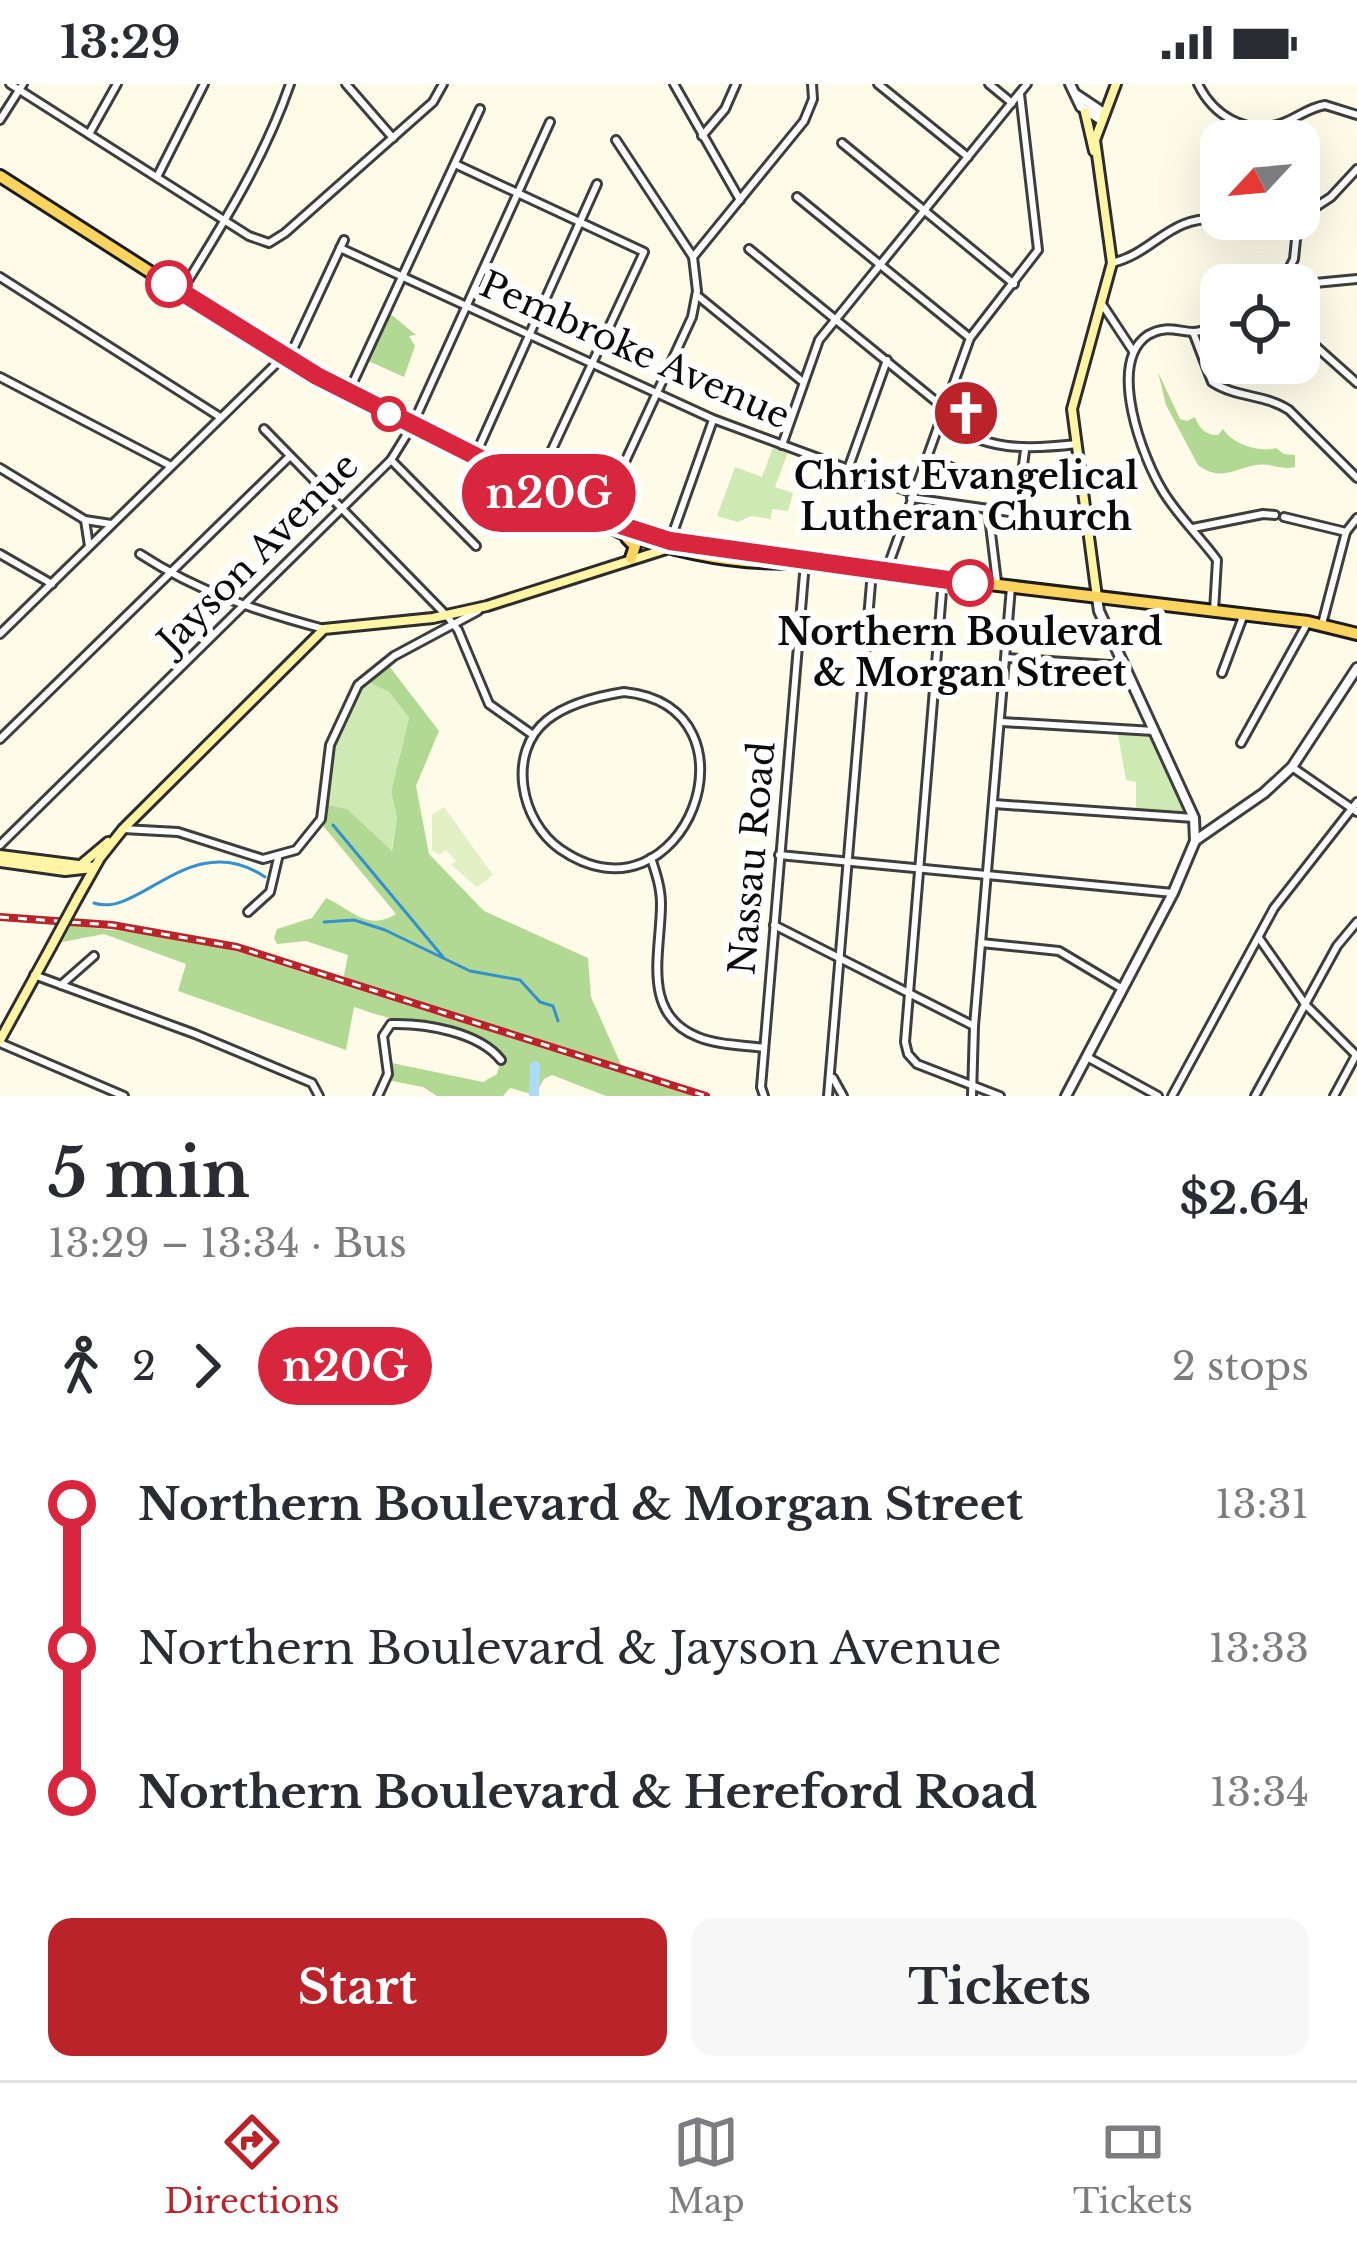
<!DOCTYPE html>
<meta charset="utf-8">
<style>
:root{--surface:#fff;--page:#f7f7f7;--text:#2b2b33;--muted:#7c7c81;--line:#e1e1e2;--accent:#bb232a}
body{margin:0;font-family:"Libre Baskerville",serif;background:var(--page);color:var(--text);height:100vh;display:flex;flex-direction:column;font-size:45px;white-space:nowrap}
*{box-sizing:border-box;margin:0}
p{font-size:39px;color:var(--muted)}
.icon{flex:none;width:66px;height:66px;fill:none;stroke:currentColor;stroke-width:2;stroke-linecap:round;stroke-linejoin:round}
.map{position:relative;height:1012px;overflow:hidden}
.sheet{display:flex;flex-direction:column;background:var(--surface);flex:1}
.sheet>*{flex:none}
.badge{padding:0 24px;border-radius:39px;font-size:42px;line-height:78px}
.needle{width:78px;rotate:244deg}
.tools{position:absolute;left:1200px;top:36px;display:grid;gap:24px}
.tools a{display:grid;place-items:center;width:120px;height:120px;border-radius:24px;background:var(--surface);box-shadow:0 12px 48px #0002;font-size:60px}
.map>.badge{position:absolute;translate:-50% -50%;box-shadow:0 0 0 6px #fff}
.legs{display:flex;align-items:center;gap:18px;height:132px;padding:0 48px;font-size:39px}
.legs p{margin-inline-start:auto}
.summary{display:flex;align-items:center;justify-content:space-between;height:204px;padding:0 48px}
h1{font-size:66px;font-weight:700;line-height:90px}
.button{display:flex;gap:24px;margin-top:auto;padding:24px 48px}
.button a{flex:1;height:138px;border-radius:24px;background:var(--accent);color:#fff;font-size:48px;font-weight:700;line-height:138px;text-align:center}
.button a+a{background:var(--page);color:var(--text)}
ul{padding:0 48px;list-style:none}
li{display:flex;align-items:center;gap:42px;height:144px;font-size:45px}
li i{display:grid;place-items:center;width:18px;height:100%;margin:0 15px;background:currentColor}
li i::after{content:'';width:30px;height:30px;margin:-15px;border:9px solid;border-radius:50%;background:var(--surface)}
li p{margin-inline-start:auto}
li:first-child i{background:linear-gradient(#0000 50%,currentColor 0)}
li:last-child i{background:linear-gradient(currentColor 50%,#0000 0)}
.status{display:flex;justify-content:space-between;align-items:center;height:84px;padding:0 60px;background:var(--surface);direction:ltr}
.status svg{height:33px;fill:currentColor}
.tabs{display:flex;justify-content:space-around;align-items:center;height:168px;border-top:3px solid var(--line);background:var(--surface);font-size:33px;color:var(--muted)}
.tabs a{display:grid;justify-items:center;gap:6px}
.tabs .selected{color:var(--accent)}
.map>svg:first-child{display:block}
</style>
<div class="status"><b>13:29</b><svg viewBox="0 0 49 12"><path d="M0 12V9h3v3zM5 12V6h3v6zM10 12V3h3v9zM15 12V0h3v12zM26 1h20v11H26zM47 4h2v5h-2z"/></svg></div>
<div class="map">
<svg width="1357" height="1012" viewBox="0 0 1357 1012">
<rect width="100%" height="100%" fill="#fffbe9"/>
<g fill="#cfe9b4">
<polygon points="775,358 790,363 775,403 793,409 788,427 772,425 771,435 751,432 738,438 717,432 735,383 762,393"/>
<polygon points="362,595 389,608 409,634 391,708 397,733 391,769 347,725 324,720 330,661"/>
<polygon points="1117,645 1154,647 1194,734 1136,730 1136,698 1126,696"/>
</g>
<g fill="#b2d993">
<polygon points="387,227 416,251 409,252 415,262 404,293 364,275"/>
<path d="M 1158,288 L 1180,335 L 1187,337 L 1195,333 C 1199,344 1205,351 1218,351 L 1223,345 C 1232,360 1260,369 1276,364 L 1284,370 L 1295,371 L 1295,383 C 1282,387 1270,378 1256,381 C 1233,385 1221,398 1198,381 L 1166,321 Z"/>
<path d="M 386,578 L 439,647 L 416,702 L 429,770 L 484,827 L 588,874 L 591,913 L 623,985 L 343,896 L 348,871 L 306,857 L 277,860 L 274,854 L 277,845 L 312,834 L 326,814 C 351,825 367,848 396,830 L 320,738 L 324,720 L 347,725 L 392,767 L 397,733 L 391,708 L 409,634 L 389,608 L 362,595 Z"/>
<path d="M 71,841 L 176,854 L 236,867 L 693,1012 L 606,1012 L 552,991 L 544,995 L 535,1011 L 510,1004 L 503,1012 L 437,1012 L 423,1003 L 387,996 L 387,978 L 483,998 L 497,990 L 501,976 C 455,944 406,942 354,923 L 346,966 L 178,907 L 186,880 L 104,850 L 62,858 Z"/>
</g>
<polygon fill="#e1f0c5" points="444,723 493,791 477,803 451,781 456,777 446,766 439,771 432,766 432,731"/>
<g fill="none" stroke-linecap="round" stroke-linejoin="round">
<g stroke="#3590ce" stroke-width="3">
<polyline points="333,741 443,873"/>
<path d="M 94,819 C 139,835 191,743 265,793"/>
<polyline points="324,838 354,836 385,846 470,887 520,896 540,918 553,922 558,937"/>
</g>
<polyline stroke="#aedbf6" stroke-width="10" points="534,1012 535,982"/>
<defs>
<g id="minor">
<polyline points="10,0 249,152 269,159 285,149 433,18 443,0"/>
<polyline points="346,0 393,54"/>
<polyline points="674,0 740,116"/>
<polyline points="878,0 968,73"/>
<polyline points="989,0 1012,19"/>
<path d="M 1198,0 C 1213,31 1245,51 1280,40 C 1296,35 1307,24 1325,21 L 1357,31"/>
<polyline points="0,36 23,0"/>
<polyline points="89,50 117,0"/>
<polyline points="702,52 725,25 736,0"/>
<polyline points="616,56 693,173"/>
<polyline points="842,59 1014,200"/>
<polyline points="455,80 644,168 535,402"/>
<polyline points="157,93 204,0"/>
<polyline points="797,113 970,254"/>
<polyline points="1299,134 1331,113 1357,85"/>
<polyline points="1221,135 1257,141 1297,135"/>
<polyline points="340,164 713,335 913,409"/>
<polyline points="749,165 944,324"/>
<path d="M 1112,179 C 1156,168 1168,131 1221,135"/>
<polyline points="0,193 220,333"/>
<polyline points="1281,201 1294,175 1298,136"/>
<polyline points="1294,201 1357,195"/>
<path d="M 181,208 C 223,140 264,75 290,0"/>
<polyline points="699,213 803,298"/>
<polyline points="1102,220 1133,267"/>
<path d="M 1193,248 L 1212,298 C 1236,314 1265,310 1289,326 L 1357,394"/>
<polyline points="1302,250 1357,299"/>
<polyline points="288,276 344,156"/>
<polyline points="0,293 171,382"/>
<polyline points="350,305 480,25"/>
<path d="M 940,335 C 985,367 1025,366 1077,360"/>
<polyline points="264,345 446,531 458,546 489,620 533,651"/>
<polyline points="782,361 819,256 1027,0"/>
<polyline points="475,372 597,100"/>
<polyline points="391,376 476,462"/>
<polyline points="923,380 948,382 966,390 1021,397 1025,366"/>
<polyline points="0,384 85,436 111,440"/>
<polyline points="848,385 887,276"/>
<polyline points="911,414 1088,439"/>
<polyline points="988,425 997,498"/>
<polyline points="1284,433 1346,448"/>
<polyline points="599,434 692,233 697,207 693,173 804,37 813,15 812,0"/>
<polyline points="85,436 89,462"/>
<polyline points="1193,444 1263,430 1275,431"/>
<polyline points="670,457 713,336"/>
<polyline points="0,470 52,500"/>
<path d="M 140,470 C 198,508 257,527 324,545"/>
<polyline points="887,485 970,254 1038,166 1020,10"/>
<polyline points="943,495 905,958 908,970 917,980 1000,1012"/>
<path d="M 1214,527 L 1217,476 C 1200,453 1179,433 1164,409 C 1143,376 1106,279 1148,251 C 1165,241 1176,247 1193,248 C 1202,248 1213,243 1221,241"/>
<polyline points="1322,540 1346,448 1357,434"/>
<polyline points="0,550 283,273"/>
<polyline points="1006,574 1125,582"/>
<polyline points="1222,589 1244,530"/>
<path d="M 624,608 C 769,622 684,851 560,765 C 521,738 506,669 547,636 C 567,620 599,612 624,608 Z"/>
<polyline points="1002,638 1154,647"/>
<polyline points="0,655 289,373"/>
<polyline points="1241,659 1308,538"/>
<polyline points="1292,683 1357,728"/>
<polyline points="994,720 1194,734"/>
<polyline points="123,745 178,748 263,775 296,766 321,735 330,661 358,601 394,572 478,527"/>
<polyline points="0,761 391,376 412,342 550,38"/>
<polyline points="779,771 1173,809"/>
<path d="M 651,774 C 656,789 661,804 661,820 C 661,868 640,930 698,953 C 718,961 742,961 764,964"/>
<polyline points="248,828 270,808 278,774"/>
<polyline points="774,841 974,942"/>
<polyline points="1259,854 1305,920 1356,971"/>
<polyline points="981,859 1059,867 1121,904"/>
<polyline points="34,891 195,950 312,999 319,1012"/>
<polyline points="61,901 94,872"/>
<polyline points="0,959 124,1012"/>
<polyline points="1087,973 1158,1012"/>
<polyline points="833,994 843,1012"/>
<path d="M 378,1012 L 388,990 L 383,952 L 391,940 C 425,939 479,948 501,976"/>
<polyline points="764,1012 761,1003 805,478"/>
<polyline points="828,1012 872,487"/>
<polyline points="972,1012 974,942 1011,503"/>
<polyline points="1172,1012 1274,824 1357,718"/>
<polyline points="1255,1012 1337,862 1357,838"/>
<polyline points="1334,1012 1355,973"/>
</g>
<g id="tertiary">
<polyline points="1070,0 1081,23 1101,36"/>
<polyline points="1077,11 1104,29"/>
<polyline points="1196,756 1264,709 1292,683 1357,584"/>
<polyline points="1066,1012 1173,809 1195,757 1194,734 1099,527 1097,514"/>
</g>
<g id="secondary">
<polyline points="1085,28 1094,67"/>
<polyline points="1097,513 1072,325 1112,179 1095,56 1116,0"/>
<polyline points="0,771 94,783"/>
<polyline points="0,778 65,787 93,784"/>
<polyline points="83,779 108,758"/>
<polyline points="78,813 100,774 123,745 324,545 433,534 487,522 666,465"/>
<polyline points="0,956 51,863"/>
</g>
<g id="primary">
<path d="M 0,92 L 283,273 L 620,448 C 678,469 742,482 805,478"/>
<polyline points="608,436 670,457 805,478 1308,538 1357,550"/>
<polyline points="627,454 635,462 631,474"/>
</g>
</defs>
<use href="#minor" stroke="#3e3e3e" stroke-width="12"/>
<use href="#tertiary" stroke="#3e3e3e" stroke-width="14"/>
<use href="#secondary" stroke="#2d2d2d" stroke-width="14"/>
<use href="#primary" stroke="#1c1c1c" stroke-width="16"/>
<use href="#minor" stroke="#fff" stroke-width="6"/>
<use href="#tertiary" stroke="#fff" stroke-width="8"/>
<use href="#secondary" stroke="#fff5a4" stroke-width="8"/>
<use href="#primary" stroke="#fad45f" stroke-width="10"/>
<defs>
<polyline id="rail" points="0,833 112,841 237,863 706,1012"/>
</defs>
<use href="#rail" stroke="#bb232a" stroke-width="8"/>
<use href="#rail" stroke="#fff" stroke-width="3" stroke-dasharray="9" stroke-linecap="butt"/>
<defs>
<polyline id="secondary-bridge" points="51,863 78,813"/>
</defs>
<use href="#secondary-bridge" stroke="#2d2d2d" stroke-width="14" stroke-linecap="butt"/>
<use href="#secondary-bridge" stroke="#fff5a4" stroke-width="8"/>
</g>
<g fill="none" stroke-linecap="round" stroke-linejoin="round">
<defs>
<polyline id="line-1" points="169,200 317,292 598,434 670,457 970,499"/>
</defs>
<use href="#line-1" stroke="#fff" stroke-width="27"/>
<use href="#line-1" stroke="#d7263d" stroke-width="18"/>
</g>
<defs>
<symbol id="church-disc" viewBox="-11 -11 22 22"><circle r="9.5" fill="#bb232a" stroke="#fff"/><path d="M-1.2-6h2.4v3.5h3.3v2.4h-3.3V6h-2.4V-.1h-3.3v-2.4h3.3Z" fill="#fff"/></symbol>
</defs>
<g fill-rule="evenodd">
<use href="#church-disc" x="928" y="291" width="76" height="76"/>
</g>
<g fill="#fff" stroke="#d7263d" stroke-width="6">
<circle cx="169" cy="200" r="21"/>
<circle cx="389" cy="330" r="15"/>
<circle cx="970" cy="499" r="21"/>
</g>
<g text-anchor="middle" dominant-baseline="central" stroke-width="12" stroke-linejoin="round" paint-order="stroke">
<g font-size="36" fill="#0b0b0b" stroke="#fff">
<text transform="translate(635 266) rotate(24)">Pembroke Avenue</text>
<text transform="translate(258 469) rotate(-45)">Jayson Avenue</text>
<text transform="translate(752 774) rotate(-85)">Nassau Road</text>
</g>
<g font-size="36" font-weight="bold" fill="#0b0b0b" stroke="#fff">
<text x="966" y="392">Christ Evangelical<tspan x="966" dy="41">Lutheran Church</tspan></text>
</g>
<g font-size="36" font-weight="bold" fill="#0b0b0b" stroke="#fff">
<text x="970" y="548">Northern Boulevard<tspan x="970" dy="41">&amp; Morgan Street</tspan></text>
</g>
</g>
</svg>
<div class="tools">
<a><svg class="needle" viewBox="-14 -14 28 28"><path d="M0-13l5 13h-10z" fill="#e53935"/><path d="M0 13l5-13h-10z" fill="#7c7c81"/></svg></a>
<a><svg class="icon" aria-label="locate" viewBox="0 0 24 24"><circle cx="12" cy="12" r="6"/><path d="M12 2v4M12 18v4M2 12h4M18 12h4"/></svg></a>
</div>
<b class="badge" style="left:549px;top:409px;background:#d7263d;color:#fff">n20G</b>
</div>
<section class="sheet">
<div class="summary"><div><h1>5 min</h1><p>13:29 – 13:34 · Bus</p></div><b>$2.64</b></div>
<div class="legs"><svg class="icon" aria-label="walk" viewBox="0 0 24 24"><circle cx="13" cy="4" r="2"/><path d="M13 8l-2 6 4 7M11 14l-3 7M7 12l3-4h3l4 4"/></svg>2<svg class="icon" aria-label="forward" viewBox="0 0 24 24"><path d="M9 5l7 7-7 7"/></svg><b class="badge" style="background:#d7263d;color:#fff">n20G</b><p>2 stops</p></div>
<ul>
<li><i style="color:#d7263d"></i><b>Northern Boulevard &amp; Morgan Street</b><p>13:31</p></li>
<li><i style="color:#d7263d"></i><span>Northern Boulevard &amp; Jayson Avenue</span><p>13:33</p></li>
<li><i style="color:#d7263d"></i><b>Northern Boulevard &amp; Hereford Road</b><p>13:34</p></li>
</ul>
<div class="button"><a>Start</a><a>Tickets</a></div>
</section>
<nav class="tabs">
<a class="selected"><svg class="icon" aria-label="directions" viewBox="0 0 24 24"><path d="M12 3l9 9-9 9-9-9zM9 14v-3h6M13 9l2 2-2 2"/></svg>Directions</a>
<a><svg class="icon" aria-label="map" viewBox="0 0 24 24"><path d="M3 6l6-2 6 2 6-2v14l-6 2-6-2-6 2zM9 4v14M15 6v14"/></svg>Map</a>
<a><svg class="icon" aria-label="tickets" viewBox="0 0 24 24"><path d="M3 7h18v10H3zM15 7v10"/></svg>Tickets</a>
</nav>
